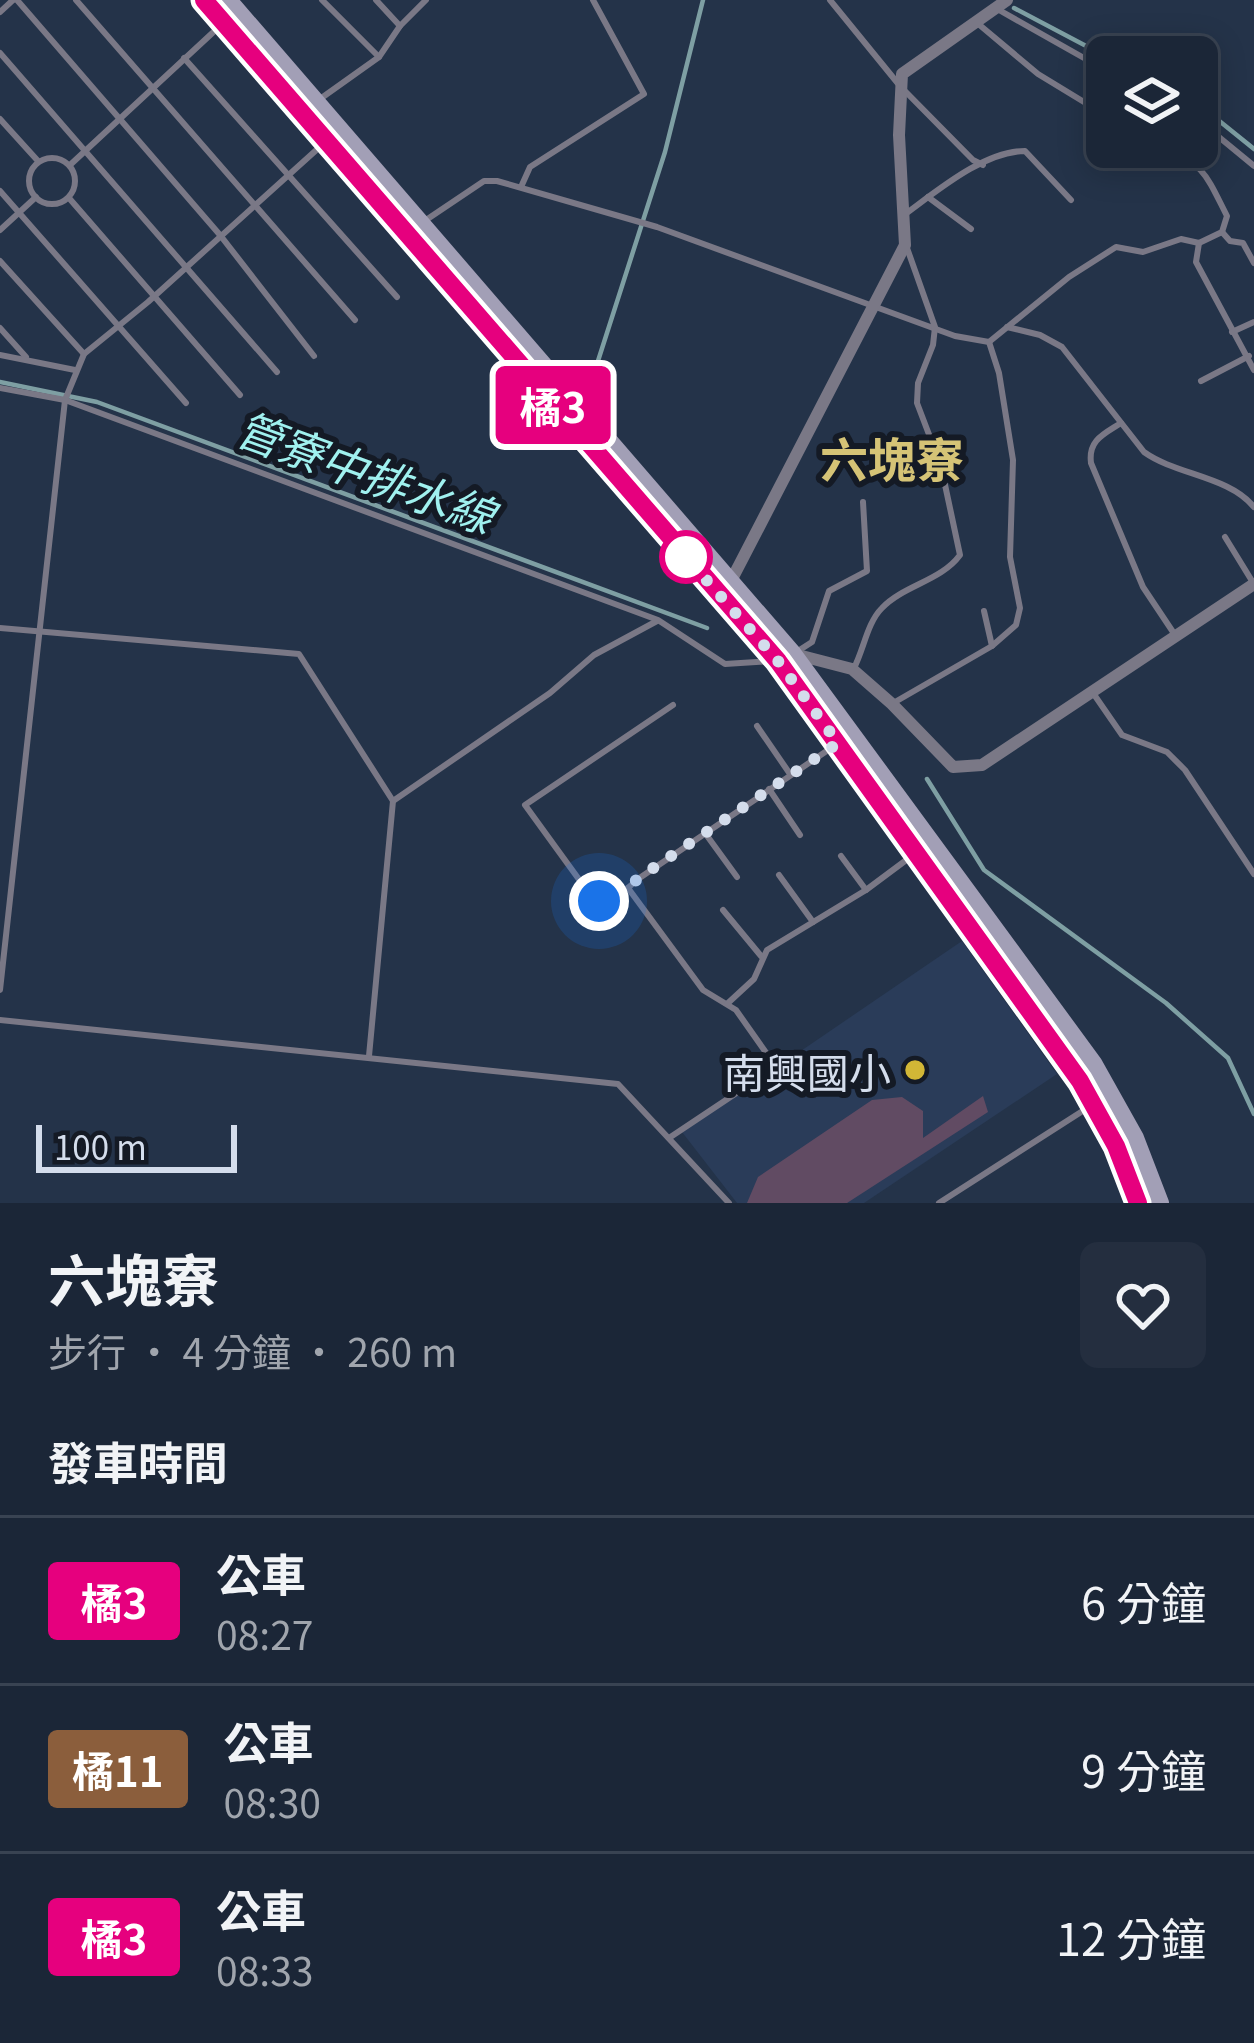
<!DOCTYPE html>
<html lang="zh-TW">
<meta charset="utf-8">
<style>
:root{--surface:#1b2637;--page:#242e3f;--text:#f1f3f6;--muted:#a0a5ad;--line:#394352}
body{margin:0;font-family:Georgia,"Noto Sans TC",serif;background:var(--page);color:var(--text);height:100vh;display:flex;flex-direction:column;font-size:45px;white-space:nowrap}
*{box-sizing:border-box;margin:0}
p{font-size:39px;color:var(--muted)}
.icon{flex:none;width:66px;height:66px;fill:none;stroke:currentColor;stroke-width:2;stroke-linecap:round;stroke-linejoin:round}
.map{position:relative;height:1203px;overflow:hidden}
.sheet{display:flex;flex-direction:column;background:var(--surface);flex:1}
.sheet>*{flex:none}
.badge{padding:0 24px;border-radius:9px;font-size:42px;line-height:78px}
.controls{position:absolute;left:1086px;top:36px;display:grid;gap:24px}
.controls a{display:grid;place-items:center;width:132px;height:132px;border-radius:18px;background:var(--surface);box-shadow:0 6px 30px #0003,0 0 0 3px var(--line);font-size:60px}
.scale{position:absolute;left:36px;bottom:30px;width:201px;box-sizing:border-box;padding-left:12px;border:6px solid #d4ddec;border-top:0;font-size:33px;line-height:42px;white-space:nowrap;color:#d4ddec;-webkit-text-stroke:9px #141a25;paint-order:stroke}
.you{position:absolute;width:60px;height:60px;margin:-30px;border:9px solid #fff;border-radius:50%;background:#1a73e8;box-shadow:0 0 0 18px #1a73e833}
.map>.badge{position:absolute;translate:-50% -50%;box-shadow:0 0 0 6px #fff}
h2{padding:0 48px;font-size:45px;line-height:108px}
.round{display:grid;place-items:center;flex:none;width:126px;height:126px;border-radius:18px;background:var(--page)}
.headline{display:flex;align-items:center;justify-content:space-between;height:204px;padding:0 48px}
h1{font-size:57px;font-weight:700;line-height:90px}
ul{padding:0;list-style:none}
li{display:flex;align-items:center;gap:36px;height:168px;padding:0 48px;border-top:3px solid var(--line)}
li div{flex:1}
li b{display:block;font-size:45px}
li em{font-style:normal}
li .badge{min-width:132px;font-weight:700;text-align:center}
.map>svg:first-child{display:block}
</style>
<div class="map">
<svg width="1254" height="1203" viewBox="0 0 1254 1203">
<rect width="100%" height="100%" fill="#243349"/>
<polygon fill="#2a3c59" points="962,941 1057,1074 864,1203 737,1203 682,1132"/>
<polygon fill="#614b63" points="983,1096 988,1112 847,1203 747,1203 758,1177 872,1100 902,1097 923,1111 923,1138"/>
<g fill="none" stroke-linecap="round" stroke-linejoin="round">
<g stroke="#7e9fa3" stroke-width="4.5">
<polyline points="1014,8 1107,57"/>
<polyline points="1197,103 1254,149"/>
<polyline points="0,382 97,402 707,628"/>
<polyline points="589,389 665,152 703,0"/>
<polyline points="927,779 984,870 1166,1003 1228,1058 1254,1114"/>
</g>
<g stroke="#7a7886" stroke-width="6">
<polyline points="17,0 220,235 314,356"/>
<polyline points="76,0 355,320"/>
<polyline points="322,0 379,57"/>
<polyline points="376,0 400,26"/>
<polyline points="830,0 900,86 973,160 983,165"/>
<polyline points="999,10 1107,71"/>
<polyline points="0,12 13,0"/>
<polyline points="976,22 1038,74 1107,116"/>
<polyline points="0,53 277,372"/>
<polyline points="184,58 397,297"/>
<polyline points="320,99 379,57 400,26 426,0"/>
<polyline points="0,119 38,161"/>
<polyline points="1197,119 1254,166"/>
<circle cx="52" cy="181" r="23"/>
<polyline points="70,165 221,25"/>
<polyline points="521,187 530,167 644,94 593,0"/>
<polyline points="0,191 186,403"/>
<polyline points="928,197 971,229"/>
<polyline points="69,198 240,395"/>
<path d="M 904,215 C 937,191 984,151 1025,151 L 1071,200"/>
<polyline points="423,222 484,181 497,181 657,227 955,336 989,342 999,373 1013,460 1010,557 1020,608 1016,625 992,646 895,702"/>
<polyline points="0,230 36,197"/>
<polyline points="1222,232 1230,241 1243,243 1254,263"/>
<polyline points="1199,243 1196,262 1254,370"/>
<polyline points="0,261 84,354"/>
<path d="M 1007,327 L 1040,335 L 1062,347 L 1144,452 C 1176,475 1229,476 1254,507"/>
<polyline points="0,328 26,357"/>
<polyline points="1232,332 1254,322"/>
<path d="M 989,342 L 1069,277 L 1116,247 L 1143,252 L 1181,239 L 1199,243 L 1222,232 L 1227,216 C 1207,177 1205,164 1163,147"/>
<polyline points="0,355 75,370"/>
<polyline points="1201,381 1249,356"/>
<polyline points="0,388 65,400 658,620 725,664 774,661"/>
<path d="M 1121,423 C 1104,434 1088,440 1091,463 L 1143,587 L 1175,635"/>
<polyline points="1225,537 1252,581"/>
<polyline points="984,611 992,646"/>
<polyline points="0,628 299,654 393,801 369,1056"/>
<polyline points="798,651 812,642 829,591 867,571 863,502"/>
<path d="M 854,668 C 864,649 867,623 882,608 C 904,585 941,581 960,555 L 941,466 L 917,403 L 918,383 L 933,345 L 935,327 L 907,248"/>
<polyline points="1093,693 1122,735 1167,752 1185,770 1254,874"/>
<polyline points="673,705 525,805 591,896 599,901 618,896 641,877 834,746"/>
<polyline points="757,726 790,774"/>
<polyline points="769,789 800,835"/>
<polyline points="393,801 550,693 594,655 657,621"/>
<polyline points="705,833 737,877"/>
<polyline points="841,856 866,890"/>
<polyline points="779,875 813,922"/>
<polyline points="628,888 703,990 736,1010 774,1064 774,1068 669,1138"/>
<polyline points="723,910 761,956"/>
<polyline points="0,990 65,400 84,354 148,302 323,144"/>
<polyline points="728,1003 754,979 767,950 866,890 913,855"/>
<polyline points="0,1020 618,1084 729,1203"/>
<polyline points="939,1203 1092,1105"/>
</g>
<g stroke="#7a7886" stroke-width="12">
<polyline points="732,579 905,245 899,135 902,74 1007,0"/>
<polyline points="794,654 852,669 892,704 953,767 982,765 1254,584"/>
</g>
<g stroke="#a29fb6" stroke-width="18">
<polyline points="204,0 778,661 1095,1104 1138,1203"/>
<polyline points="228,0 793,654 1093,1063 1135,1138 1160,1203"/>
</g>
</g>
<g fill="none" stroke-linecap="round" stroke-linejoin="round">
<defs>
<polyline id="line" points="204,0 778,661 1080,1081 1116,1146 1138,1203"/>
</defs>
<use href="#line" stroke="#fff" stroke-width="27"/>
<use href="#line" stroke="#e6007e" stroke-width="18"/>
<polyline stroke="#d4ddec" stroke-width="12" stroke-dasharray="0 21.6" points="599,901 618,896 640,877 838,743 778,661 686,557"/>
</g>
<circle fill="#fff" stroke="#e6007e" stroke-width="6" cx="686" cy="557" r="24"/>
<circle fill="#d2b736" stroke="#141a25" stroke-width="4.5" cx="915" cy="1070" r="12"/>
<g text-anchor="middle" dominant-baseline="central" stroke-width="12" stroke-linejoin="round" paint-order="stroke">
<g font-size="42" fill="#d4ddec" stroke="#141a25" text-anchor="end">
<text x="891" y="1070">南興國小</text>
</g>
<g font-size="45" font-style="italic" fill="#a0f1ef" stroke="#141a25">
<text transform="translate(366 470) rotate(20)">管寮中排水線</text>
</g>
<g font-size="48" font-weight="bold" fill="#d5c376" stroke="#141a25">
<text x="892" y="457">六塊寮</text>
</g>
</g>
</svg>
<div class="controls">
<a><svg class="icon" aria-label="layers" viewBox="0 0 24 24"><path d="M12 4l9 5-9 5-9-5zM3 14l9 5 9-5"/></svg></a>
</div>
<div class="scale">100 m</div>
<div class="you" style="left:599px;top:901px"></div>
<b class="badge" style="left:553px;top:405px;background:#e6007e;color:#fff">橘3</b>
</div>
<section class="sheet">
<div class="headline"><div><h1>六塊寮</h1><p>步行 · 4 分鐘 · 260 m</p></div><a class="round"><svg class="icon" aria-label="heart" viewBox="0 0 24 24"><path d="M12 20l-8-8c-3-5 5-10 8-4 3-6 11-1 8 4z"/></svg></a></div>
<h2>發車時間</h2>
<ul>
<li><span class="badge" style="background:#e6007e;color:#fff">橘3</span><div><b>公車</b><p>08:27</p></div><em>6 分鐘</em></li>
<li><span class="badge" style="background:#8b5e3c;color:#fff">橘11</span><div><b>公車</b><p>08:30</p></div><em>9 分鐘</em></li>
<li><span class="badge" style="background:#e6007e;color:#fff">橘3</span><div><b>公車</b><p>08:33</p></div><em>12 分鐘</em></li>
</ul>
</section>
